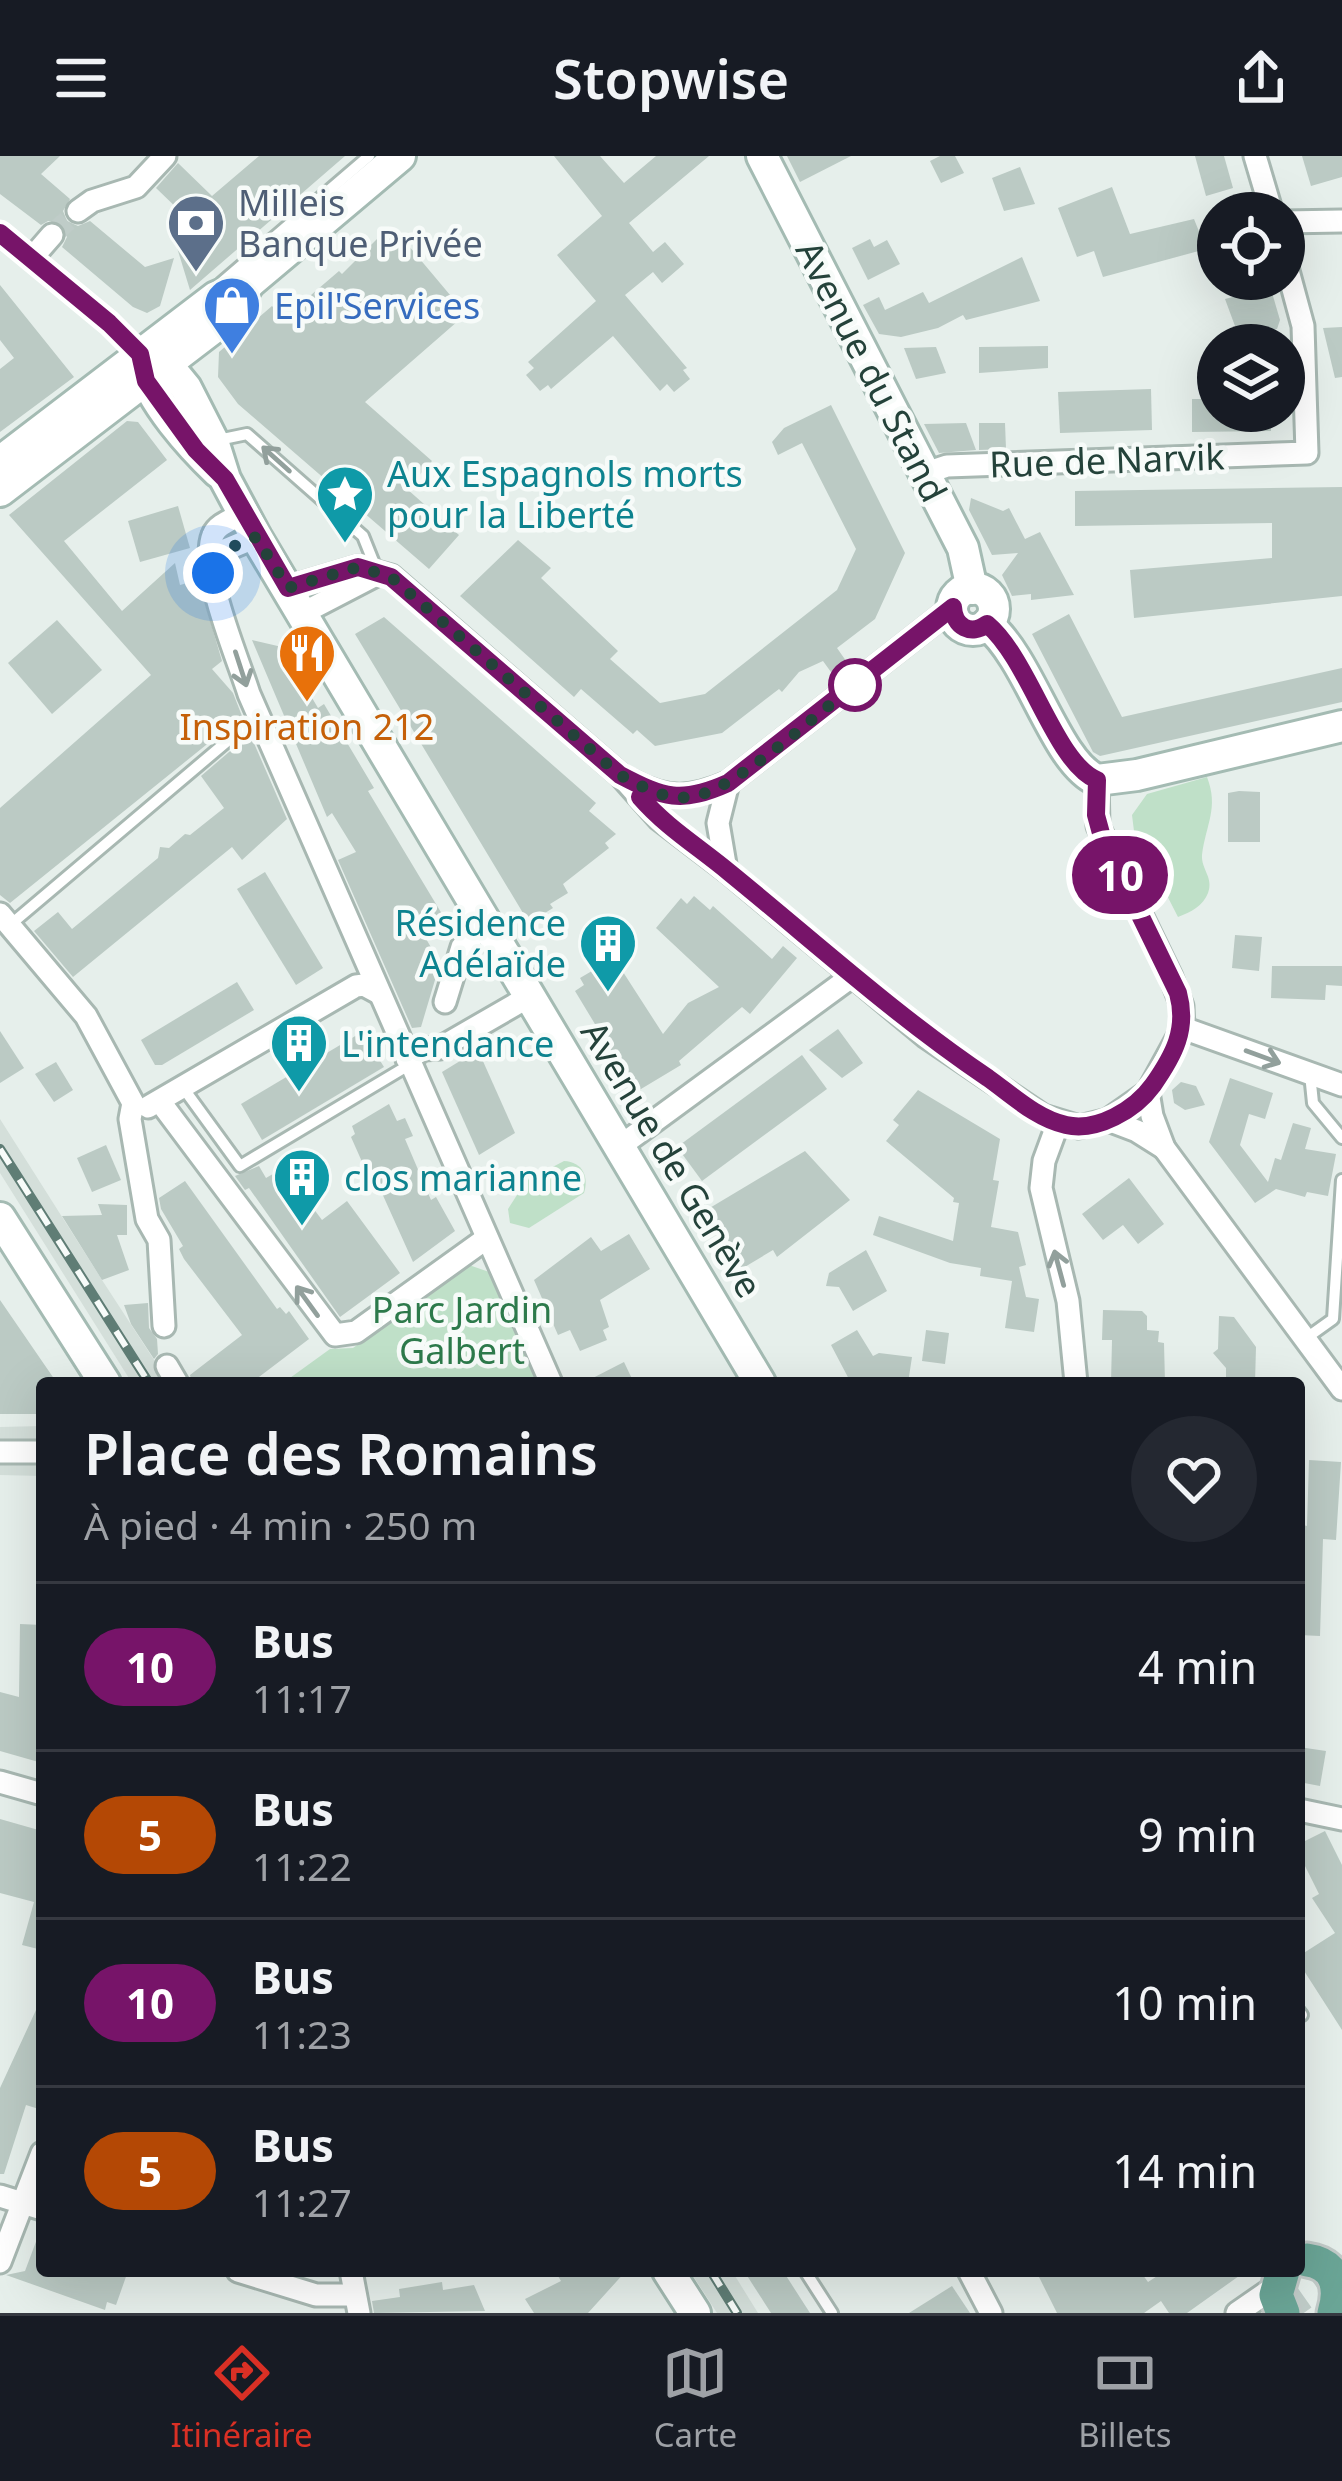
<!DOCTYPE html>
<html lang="fr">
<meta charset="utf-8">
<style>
:root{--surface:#171b24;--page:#242831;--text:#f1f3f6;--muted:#9ea1a6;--line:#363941;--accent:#d93025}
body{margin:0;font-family:"Noto Sans",sans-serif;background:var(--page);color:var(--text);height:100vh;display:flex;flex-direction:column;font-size:45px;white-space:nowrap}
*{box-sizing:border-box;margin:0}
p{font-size:39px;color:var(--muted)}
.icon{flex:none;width:66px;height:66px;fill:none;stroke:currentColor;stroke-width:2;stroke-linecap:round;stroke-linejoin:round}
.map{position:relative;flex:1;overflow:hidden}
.drawer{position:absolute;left:36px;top:1221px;width:1269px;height:900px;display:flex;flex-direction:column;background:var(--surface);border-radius:12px;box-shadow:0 12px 48px #0002}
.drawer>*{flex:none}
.badge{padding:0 24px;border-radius:39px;font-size:42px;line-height:78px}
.buttons{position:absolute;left:1197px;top:36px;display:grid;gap:24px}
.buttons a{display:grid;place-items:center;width:108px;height:108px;border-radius:50%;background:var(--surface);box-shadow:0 12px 48px #0002;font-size:60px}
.you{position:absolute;width:60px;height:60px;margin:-30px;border:9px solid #fff;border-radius:50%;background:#1a73e8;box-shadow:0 0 0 18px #1a73e833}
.map>.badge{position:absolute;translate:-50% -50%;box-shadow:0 0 0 6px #fff}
.round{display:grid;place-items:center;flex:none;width:126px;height:126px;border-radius:63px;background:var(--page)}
.head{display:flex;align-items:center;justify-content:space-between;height:204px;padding:0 48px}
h1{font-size:57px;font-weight:600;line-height:90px}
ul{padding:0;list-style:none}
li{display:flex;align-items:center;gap:36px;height:168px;padding:0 48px;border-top:3px solid var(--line)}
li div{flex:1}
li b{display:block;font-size:45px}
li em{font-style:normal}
li .badge{min-width:132px;font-weight:700;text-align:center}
header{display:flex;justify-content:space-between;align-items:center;height:156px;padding:0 48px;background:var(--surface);font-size:54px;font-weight:600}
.dock{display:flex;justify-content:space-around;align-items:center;height:168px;border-top:3px solid var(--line);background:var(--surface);font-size:33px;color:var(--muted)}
.dock a{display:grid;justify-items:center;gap:6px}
.dock .selected{color:var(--accent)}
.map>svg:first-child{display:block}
</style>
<header><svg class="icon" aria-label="menu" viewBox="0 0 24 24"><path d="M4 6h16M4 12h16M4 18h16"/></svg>Stopwise<svg class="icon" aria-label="share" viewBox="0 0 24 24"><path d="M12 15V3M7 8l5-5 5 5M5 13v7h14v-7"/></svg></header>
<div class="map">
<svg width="1342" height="2157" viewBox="0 0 1342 2157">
<rect width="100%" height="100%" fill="#e6efeb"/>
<g fill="#d4dfda">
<polygon points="0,963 102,1124 169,1227 132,1227 0,1017"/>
<polygon points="42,1270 42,1320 0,1319 0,1271"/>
<polygon points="690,2115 732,2115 758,2157 717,2157"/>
</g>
<g fill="#bfe0c8">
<path d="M 1207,621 C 1219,652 1206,668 1202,699 C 1201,713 1214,722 1208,737 C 1203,750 1191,756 1178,761 L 1134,675 L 1132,659 L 1147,638 Z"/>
<path d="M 564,1005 C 583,1006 589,1021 584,1037 L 529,1072 L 510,1067 L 508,1053 L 526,1025 Z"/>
<polygon points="469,1109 492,1117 541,1227 283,1227 330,1193 353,1192"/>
</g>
<g fill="#bbcac4">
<polygon points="0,0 60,0 41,18 70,43 63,55 67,65 78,70 90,65 145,111 174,102 160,150 147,157 133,151 62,91 67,81 61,67 48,65 41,69 0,38"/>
<polygon points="259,0 345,0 190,134 171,72 184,59 156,32 178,7 212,40"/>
<polygon points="554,0 600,0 624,27 656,0 709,0 629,67 653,96 665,86 684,108 662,127 653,116 625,139 687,212 683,214 690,223 674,236 667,228 660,235 613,180 551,233 548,229 540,235 526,219 534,212 528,206 596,145 557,99 602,60"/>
<polygon points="787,0 851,0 800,26"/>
<polygon points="940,0 955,0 964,17 941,27 930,5"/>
<polygon points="1195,0 1224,0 1233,32 1206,40"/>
<polygon points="1302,0 1342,0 1342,21 1311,30"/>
<polygon points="1020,11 1035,48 1004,55 992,22"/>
<polygon points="1112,31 1130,78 1194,63 1206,93 1103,121 1094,95 1077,101 1058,52"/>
<polygon points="385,75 398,77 466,158 365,246 432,305 407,333 459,379 429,413 238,248 218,221 219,196 272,150 283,162 310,146 311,139 339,115 342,118"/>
<polygon points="870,83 874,91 887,84 900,108 868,124 852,92"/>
<polygon points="1022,101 1040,145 966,164 963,159 938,172 901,181 879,178 863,149 879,141 885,154 923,136 929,147"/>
<polygon points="1240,123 1268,123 1280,164 1277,173 1270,173 1270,189 1242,189 1225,143 1244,138"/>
<polygon points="0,129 74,221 0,276 0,213 14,202 0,184"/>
<polygon points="1342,171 1342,221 1335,222 1323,172"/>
<polygon points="1048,190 1048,212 979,217 979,191"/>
<polygon points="936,191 946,217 916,223 904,192"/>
<polygon points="1151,233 1152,274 1060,277 1058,236"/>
<polygon points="1192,243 1218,243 1218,255 1271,255 1271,275 1192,276"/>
<polygon points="831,249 905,397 875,463 837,492 851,512 836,523 823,505 799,516 782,536 779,533 722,577 655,590 637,574 633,578 581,533 574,541 460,440 518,384 551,412 541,422 618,495 610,503 660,547 705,538 837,434 856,393 802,287 778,299 772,286 784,272"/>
<polygon points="127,265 138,266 167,304 64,385 122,455 175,407 180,429 198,424 222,505 212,513 233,537 242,560 10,747 0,739 0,652 151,519 9,359"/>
<polygon points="966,267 976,294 939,297 924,268"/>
<polygon points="979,267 1005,267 1006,293 979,294"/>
<polygon points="1342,331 1342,440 1134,462 1130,414 1272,402 1272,367 1075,370 1075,335"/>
<polygon points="971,342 1003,355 1009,352 1025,383 1040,376 1074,439 1031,444 1031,438 1012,440 1002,419 1018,397 992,399 969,354"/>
<polygon points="178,350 190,392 140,406 128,365"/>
<polygon points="1069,458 1122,561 1342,512 1342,546 1100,600 1093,596 1032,478"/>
<polygon points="384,461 596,647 589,655 616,678 605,687 609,692 563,728 568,737 550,748 553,752 529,767 355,478"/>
<polygon points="57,464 102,514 52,558 8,507"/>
<polygon points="252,484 282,491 318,552 324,548 374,632 368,635 448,768 425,781 440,807 421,871 412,872 338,704 356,696 332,657 327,661"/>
<polygon points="250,578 287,663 242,704 232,691 73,821 34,775 58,756 72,773 158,702 160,691 169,692 185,678 190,679 224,652 201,620"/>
<polygon points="1239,635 1260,636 1260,686 1228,686 1228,637"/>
<polygon points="265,716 323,812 296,829 237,733"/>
<polygon points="694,740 710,754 713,750 772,803 783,790 797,802 750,858 742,851 679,905 681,909 636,936 575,835 584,829 580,822 614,802 663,878 688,847 719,831 656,772 681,742 687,748"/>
<polygon points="1235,779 1262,781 1259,815 1232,812"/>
<polygon points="1272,810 1342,810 1342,830 1326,829 1325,844 1271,842"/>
<polygon points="237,826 254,854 162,909 155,909 141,884"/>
<polygon points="838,873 863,907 842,922 809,894"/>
<polygon points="0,875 24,912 0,927"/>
<polygon points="362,876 384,911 262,984 241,948"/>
<polygon points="478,894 515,977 479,999 442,916"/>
<polygon points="802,899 827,933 702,1025 677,991"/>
<polygon points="56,906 73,934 54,946 35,918"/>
<polygon points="1230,922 1273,937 1265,963 1249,958 1240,989 1268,1026 1275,1002 1281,1004 1293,967 1311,972 1305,993 1336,998 1328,1040 1307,1036 1305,1041 1276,1033 1255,1047 1209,986"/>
<polygon points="1181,926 1196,930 1205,949 1185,954 1174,947 1172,934"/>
<polygon points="918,934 1000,983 993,1024 999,1025 991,1071 1018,1076 1026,1109 1019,1111 1026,1141 1039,1143 1034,1176 1005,1172 1012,1125 980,1120 981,1112 950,1107 873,1079 879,1060 953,1085 959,1047 953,1046 954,1042 886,985 899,969 893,964"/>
<polygon points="389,948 397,965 405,962 413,980 405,983 431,1044 436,1041 455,1075 413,1106 372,1015 367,1017 351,981 355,978 352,970"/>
<polygon points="106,989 121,1024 92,1036 77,1002"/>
<polygon points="805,995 850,1044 777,1101 773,1094 738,1115 703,1056"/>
<polygon points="259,1010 266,1022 283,1012 322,1064 347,1045 400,1117 340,1161 249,1032 245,1034 235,1020"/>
<polygon points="1129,1022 1164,1068 1138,1088 1123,1069 1103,1084 1082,1058"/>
<polygon points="185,1025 277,1153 280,1151 286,1158 289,1155 309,1183 251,1227 192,1227 190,1219 242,1179 184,1103 179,1093 183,1090 161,1053 159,1042"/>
<polygon points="98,1048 127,1049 127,1079 117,1079 129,1114 102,1124 62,1060 102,1059"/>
<polygon points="629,1078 650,1113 600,1144 609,1171 603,1174 607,1184 580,1195 570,1174 558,1179 534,1124 591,1081 601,1095"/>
<polygon points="866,1094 887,1135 853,1155 839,1131 826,1130 829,1117"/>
<polygon points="0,1144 57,1227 42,1227 42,1258 0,1258"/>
<polygon points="148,1147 149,1172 157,1183 158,1198 154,1203 131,1168 124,1149"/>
<polygon points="1103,1154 1142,1155 1147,1160 1147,1174 1159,1175 1158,1186 1164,1187 1165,1227 1111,1227 1112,1184 1102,1184"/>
<polygon points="1219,1160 1234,1161 1256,1191 1255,1227 1226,1227 1226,1212 1213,1197 1218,1193"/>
<polygon points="857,1174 873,1200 879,1197 912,1201 908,1227 851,1227 831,1189"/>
<polygon points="926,1174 949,1177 945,1208 922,1205"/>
<polygon points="624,1206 634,1227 583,1227"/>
<polygon points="1309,1304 1341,1306 1336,1384 1323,1383 1320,1480 1299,1479 1299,1406 1303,1369 1307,1370"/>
<polygon points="20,1468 42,1469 42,1607 0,1595 0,1536 19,1541"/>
<polygon points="1299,1591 1326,1595 1320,1630 1299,1626"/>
<polygon points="0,1663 42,1675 42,1794 22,1789 34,1746 0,1737"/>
<polygon points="1325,1675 1342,1709 1342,1874 1299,1807 1299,1800 1335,1777 1312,1742 1319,1738 1299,1698 1299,1688"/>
<polygon points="42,1841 42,1954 26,1949 4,2018 0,2018 0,1932"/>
<polygon points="40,2075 42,2115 128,2115 116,2149 107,2146 105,2154 6,2119 25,2115"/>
<polygon points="555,2115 626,2115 588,2157 534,2157 525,2143 561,2125"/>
<polygon points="744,2115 783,2115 810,2157 771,2157"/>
<polygon points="1036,2115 1140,2115 1148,2126 1165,2115 1246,2115 1187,2157 1169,2157 1161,2145 1144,2157 1057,2157"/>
<polygon points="442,2126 443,2134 474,2129 485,2155 374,2157 372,2145 400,2141 399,2133"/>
<polygon points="952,2130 970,2157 909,2157"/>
</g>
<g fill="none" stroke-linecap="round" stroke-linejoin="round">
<polyline stroke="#bfccc8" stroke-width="21" stroke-dasharray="21 10" stroke-linecap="butt" points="52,79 78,55"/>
<polyline stroke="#bfccc8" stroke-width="33" stroke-dasharray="33 16" stroke-linecap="butt" points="1275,2157 1342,2110"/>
<defs>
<g id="lane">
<polyline points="0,77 109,167 138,196"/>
<polyline points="221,127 369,0"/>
<polyline points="218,284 247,278 363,380 377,415"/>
<polyline points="10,769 257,560"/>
<polyline points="1310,918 1313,947 1342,982"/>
<polyline points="184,933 240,1010 409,909"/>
<polyline points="1305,1183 1333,1163 1342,1024"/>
<polyline points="1299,1855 1302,1859"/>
<polyline points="805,2115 832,2157"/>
</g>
<g id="street">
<polyline points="1255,0 1272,57"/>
<polyline points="78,55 92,45 136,31 165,0"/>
<polyline points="1284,66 1342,65"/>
<polyline points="32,102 52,79"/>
<polyline points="926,317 947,310 1307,297 1303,170 1284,100"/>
<path d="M 244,357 C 234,363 217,368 213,379 C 199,414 238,502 249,538 L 551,1227"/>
<polyline points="211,400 256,381"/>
<polyline points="288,432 358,411 391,420 620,619 659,663 726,714 925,880 1043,960 1079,971 1108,964 1148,936 1183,872 1182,850 1171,821 1098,670 1097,624"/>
<polyline points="303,457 378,418"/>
<path d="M 632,625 C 667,644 691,643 728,627 L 953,451"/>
<polyline points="726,714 718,667 728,627"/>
<polyline points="0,758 86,860 133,947 130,963 147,1063 159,1084 164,1170"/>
<polyline points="445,846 462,791 487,767"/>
<polyline points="1183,872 1342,929"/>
<polyline points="407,903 424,893 440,892 530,840"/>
<polyline points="1148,936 1152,960 1164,992 1342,1233"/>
<polyline points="161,947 335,1179 356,1176 487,1082"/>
<polyline points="148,951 356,830 364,829 377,836"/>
<polyline points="1108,964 1137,975 1164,992"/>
<polyline points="1058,967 1044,1005 1041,1032 1068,1145 1076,1227"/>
<polyline points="619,991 851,821"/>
<polyline points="167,1210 177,1227"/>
<polyline points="0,1296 42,1296"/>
<polyline points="0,1626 42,1638"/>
<polyline points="1299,1654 1342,1663"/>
<polyline points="0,2040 42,2053"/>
<polyline points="0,2106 42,1997"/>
<polyline points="238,2115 316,2139 355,2139"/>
<polyline points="351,2115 359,2157"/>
<polyline points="969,2115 991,2157"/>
<polyline points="1237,2157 1276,2130"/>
</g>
<g id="secondary">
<polyline points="762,0 963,392 972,433"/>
<polyline points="140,198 168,210 186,232 213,285 225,323 256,381 760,1227"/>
<path d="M 142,210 C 150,245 192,291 218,316"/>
<polyline points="0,306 216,141 249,127"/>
<polyline points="0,335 229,160 249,127 400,0"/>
<circle cx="973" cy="453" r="21"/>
<path d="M 987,468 C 1031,504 1055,606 1097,624 L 1137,619 L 1342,570"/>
<polyline points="0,1062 105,1227"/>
<polyline points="668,2115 695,2157"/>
</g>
<g id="primary">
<path d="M 1307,2104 C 1336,2108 1342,2131 1334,2157"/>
<polyline points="1283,2157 1276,2139 1283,2115"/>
</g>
</defs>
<use href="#lane" stroke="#a8b8b2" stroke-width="16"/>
<use href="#street" stroke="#a8b8b2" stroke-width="27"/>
<use href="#secondary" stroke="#a4bbb3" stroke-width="36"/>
<use href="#primary" stroke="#c2cac8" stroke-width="39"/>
<use href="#lane" stroke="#fff" stroke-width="10"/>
<use href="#street" stroke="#fff" stroke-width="21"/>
<use href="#secondary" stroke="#fff" stroke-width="30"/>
<use href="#primary" stroke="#6aa596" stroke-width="33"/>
<defs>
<g id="rail">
<polyline points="0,993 149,1227"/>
<polyline points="711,2115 737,2157"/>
</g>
</defs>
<use href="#rail" stroke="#5f7d75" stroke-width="10"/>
<use href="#rail" stroke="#f7fbf9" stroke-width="6" stroke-dasharray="18" stroke-linecap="butt"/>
</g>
<defs><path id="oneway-shaft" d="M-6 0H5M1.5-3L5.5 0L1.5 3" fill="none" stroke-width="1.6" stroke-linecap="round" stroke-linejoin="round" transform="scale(3)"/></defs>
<g stroke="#92a09c">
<use href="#oneway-shaft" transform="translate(276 303) rotate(-138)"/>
<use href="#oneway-shaft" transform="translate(241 513) rotate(72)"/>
<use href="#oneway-shaft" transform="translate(1263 901) rotate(20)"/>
<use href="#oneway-shaft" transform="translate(1059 1112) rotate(-105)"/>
<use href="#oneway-shaft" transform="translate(307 1145) rotate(-126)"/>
</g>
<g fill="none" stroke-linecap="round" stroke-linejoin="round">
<defs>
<path id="line" d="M 0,77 L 109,167 L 140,198 L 146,225 L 196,294 L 225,323 L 288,432 L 358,411 L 391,421 L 620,619 C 664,642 681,648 728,627 L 953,451 C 954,471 971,480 987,468 C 1030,504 1055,607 1097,624 L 1096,659 L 1102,681 L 1178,837 C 1188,873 1174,899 1153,929 C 1135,954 1097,976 1066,969 C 1037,963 1012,939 988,922 C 896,860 816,787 730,717 C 699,691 667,672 640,641"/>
</defs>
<use href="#line" stroke="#fff" stroke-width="27"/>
<use href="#line" stroke="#771469" stroke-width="18"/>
<path stroke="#24423a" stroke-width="12" stroke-dasharray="0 21.6" d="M 213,417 L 211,400 L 256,381 L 288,432 L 358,411 L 391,421 L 620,619 C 643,631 664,644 691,641 C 735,635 817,557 855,529"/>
</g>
<defs>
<symbol id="bank-pin" viewBox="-11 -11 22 30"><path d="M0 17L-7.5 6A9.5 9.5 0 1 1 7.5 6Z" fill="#5c6f8a" stroke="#f7fbf9"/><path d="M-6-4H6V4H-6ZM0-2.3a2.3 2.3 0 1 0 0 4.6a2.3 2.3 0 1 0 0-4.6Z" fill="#fff"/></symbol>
<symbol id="shop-pin" viewBox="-11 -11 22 30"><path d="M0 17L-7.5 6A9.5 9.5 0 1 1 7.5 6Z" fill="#3f7fe0" stroke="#f7fbf9"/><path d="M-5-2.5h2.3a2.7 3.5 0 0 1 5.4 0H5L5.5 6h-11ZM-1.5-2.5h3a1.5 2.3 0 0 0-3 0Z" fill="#fff"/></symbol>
<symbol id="sight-pin" viewBox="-11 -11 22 30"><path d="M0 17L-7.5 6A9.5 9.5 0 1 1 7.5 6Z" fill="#0f9aa8" stroke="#f7fbf9"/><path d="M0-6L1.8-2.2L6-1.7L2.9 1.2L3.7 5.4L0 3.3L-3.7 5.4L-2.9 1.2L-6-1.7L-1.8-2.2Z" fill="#fff"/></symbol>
<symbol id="restaurant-pin" viewBox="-11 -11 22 30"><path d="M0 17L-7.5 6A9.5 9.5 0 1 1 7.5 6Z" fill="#e8710a" stroke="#f7fbf9"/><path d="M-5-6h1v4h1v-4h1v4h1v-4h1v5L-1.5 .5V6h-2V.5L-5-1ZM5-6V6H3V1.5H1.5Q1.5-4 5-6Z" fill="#fff"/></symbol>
<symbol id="building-pin" viewBox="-11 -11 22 30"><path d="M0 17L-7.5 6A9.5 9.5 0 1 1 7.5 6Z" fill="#0f9aa8" stroke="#f7fbf9"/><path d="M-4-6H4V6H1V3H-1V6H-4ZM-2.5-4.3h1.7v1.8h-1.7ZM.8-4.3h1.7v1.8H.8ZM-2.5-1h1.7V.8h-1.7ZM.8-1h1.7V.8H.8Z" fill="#fff"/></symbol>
</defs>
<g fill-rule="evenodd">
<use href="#bank-pin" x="163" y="34" width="66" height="90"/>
<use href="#shop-pin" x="199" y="116" width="66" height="90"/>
<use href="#sight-pin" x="312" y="305" width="66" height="90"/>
<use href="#restaurant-pin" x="274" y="464" width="66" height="90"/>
<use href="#building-pin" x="575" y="754" width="66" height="90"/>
<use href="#building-pin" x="266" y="854" width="66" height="90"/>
<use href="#building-pin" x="269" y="988" width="66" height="90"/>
</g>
<circle fill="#fff" stroke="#771469" stroke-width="6" cx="855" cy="529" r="24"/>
<g text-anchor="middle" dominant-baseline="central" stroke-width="9" stroke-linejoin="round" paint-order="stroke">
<g font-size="36" fill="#4e5e75" stroke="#f7fbf9" text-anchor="start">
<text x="238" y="46">Milleis<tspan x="238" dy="41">Banque Privée</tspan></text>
</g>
<g font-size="36" fill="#366cbe" stroke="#f7fbf9" text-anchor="start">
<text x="274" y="149">Epil'Services</text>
</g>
<g font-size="36" fill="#24423a" stroke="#f7fbf9">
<text transform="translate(872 215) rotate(63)">Avenue du Stand</text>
<text transform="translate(1107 304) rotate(-2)">Rue de Narvik</text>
<text transform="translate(672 1003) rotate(59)">Avenue de Genève</text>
</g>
<g font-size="36" fill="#0d838f" stroke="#f7fbf9" text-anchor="start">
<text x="387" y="317">Aux Espagnols morts<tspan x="387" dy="41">pour la Liberté</tspan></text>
<text x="566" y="766" text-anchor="end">Résidence<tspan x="566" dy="41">Adélaïde</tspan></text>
<text x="341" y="887">L'intendance</text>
<text x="344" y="1021">clos marianne</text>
</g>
<g font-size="36" fill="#c56008" stroke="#f7fbf9">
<text x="307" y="570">Inspiration 212</text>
</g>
<g font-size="36" fill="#2d7a4b" stroke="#f7fbf9">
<text x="462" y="1153">Parc Jardin<tspan x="462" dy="41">Galbert</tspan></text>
</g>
</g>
</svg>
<div class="buttons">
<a><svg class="icon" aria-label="locate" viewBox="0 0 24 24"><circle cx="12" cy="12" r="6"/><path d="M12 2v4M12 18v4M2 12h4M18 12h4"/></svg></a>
<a><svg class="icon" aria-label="layers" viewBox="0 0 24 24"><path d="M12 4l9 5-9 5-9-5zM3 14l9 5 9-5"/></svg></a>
</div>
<div class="you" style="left:213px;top:417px"></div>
<b class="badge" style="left:1120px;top:719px;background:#771469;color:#fff">10</b>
<section class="drawer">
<div class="head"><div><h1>Place des Romains</h1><p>À pied · 4 min · 250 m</p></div><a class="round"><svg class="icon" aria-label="heart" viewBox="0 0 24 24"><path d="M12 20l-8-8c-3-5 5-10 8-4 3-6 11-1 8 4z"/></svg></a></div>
<ul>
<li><span class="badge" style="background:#771469;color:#fff">10</span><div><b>Bus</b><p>11:17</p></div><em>4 min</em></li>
<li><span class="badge" style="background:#b44805;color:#fff">5</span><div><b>Bus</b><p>11:22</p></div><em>9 min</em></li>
<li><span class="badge" style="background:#771469;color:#fff">10</span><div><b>Bus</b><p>11:23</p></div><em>10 min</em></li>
<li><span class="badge" style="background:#b44805;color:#fff">5</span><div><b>Bus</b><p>11:27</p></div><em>14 min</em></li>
</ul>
</section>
</div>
<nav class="dock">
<a class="selected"><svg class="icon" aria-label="directions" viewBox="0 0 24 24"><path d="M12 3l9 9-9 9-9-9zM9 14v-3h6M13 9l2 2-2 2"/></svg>Itinéraire</a>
<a><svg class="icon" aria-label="map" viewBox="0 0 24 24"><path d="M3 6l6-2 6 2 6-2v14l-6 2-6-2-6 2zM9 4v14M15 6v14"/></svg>Carte</a>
<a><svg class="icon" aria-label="tickets" viewBox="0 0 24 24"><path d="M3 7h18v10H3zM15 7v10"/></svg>Billets</a>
</nav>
